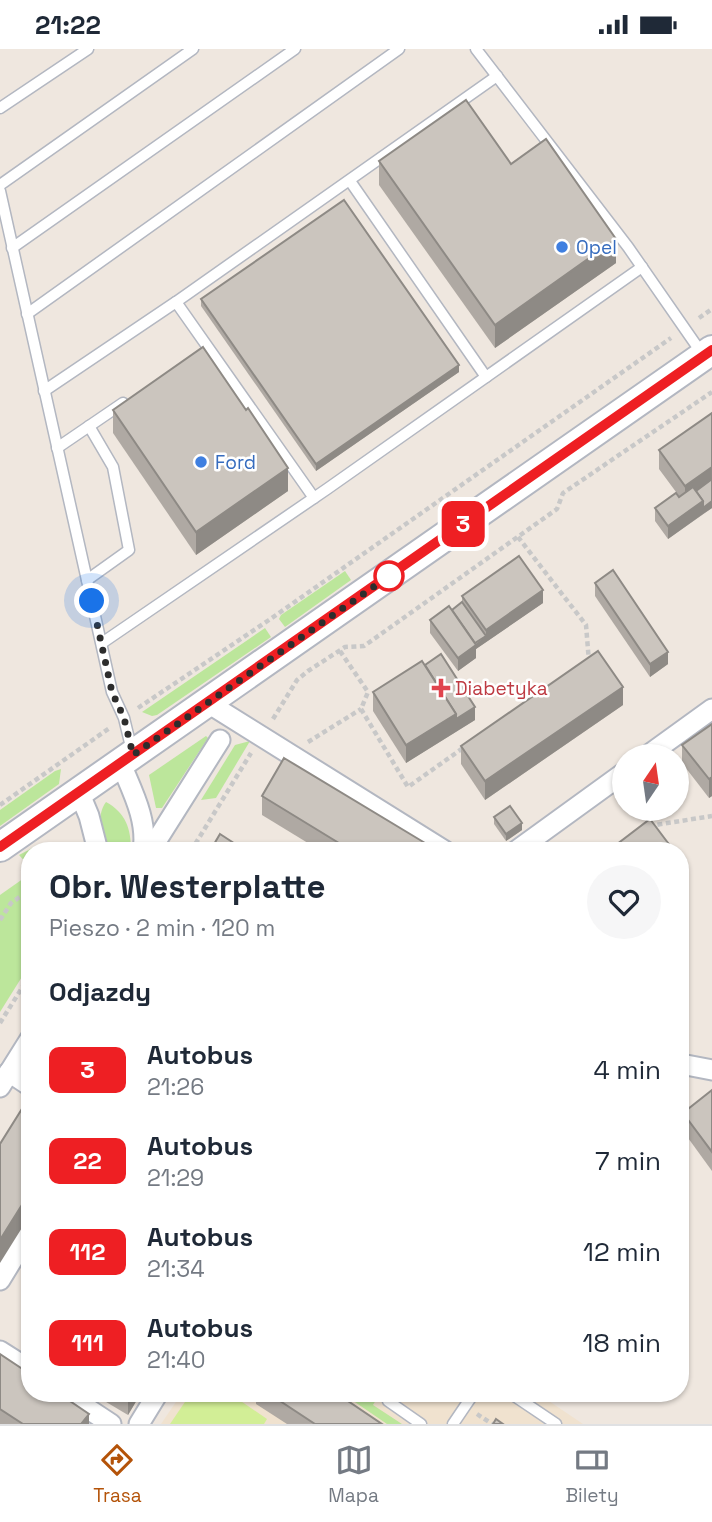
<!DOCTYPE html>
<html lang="pl">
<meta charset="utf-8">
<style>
:root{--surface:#fff;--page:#f6f6f7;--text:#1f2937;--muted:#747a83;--line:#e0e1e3;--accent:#b45309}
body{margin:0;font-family:"Space Grotesk",sans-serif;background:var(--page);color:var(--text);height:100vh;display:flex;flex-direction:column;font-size:26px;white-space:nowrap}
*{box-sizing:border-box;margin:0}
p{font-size:23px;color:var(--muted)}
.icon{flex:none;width:38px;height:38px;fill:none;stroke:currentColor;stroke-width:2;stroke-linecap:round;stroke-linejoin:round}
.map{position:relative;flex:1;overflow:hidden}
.drawer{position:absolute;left:21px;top:793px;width:668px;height:560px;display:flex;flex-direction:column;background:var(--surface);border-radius:28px;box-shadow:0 2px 5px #0004}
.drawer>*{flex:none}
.badge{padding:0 14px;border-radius:10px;font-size:24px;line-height:46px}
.needle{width:46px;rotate:13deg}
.tools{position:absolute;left:612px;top:695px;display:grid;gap:14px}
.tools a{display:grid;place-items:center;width:77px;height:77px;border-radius:50%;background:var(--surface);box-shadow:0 2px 5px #0004;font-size:35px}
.you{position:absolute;width:35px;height:35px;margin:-18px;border:5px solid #fff;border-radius:50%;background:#1a73e8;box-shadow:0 0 0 10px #1a73e833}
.map>.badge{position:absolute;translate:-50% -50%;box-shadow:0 0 0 4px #fff}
h2{padding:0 28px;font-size:26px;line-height:63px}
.round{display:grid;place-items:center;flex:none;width:74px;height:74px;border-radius:37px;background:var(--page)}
.head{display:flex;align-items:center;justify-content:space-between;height:119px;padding:0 28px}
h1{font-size:33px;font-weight:800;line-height:52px}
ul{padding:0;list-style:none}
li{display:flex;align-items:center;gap:21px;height:91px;padding:0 28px}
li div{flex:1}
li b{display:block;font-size:26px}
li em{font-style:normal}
li .badge{min-width:77px;font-weight:700;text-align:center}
.status{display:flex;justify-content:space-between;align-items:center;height:49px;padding:0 35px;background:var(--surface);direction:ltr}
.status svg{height:19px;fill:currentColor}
.tab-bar{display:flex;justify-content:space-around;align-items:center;height:98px;border-top:2px solid var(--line);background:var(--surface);font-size:19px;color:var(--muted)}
.tab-bar a{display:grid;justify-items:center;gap:4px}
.tab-bar .on{color:var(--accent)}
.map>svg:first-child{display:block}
</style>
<div class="status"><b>21:22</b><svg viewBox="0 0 49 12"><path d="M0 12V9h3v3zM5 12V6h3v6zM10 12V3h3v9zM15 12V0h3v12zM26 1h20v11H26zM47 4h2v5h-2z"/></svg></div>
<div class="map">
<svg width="712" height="1375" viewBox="0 0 712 1375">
<rect width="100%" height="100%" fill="#efe7df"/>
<polygon fill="#f0e2cf" points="182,1344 537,1344 583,1375 161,1375"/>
<g fill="#bce69b">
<polygon points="345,522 351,531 285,578 279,570 281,566"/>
<polygon points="265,579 271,588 157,666 152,667 142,663"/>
<polygon points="206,687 208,689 162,759 156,759 149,726"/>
<polygon points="250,692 216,749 201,751 235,696"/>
<polygon points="61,720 59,735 0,777 0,761 55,722"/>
<path d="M 106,753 C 126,764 131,780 131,801 L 107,801 C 103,785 95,768 106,753 Z"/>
<polygon points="52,794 59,795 72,801 30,802 30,818 19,806 40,795"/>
<polygon points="27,827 30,830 30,915 0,963 0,846"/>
<polygon points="357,1344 380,1344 373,1356 402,1375 387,1375 352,1351"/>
</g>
<polygon fill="#d2ee96" points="191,1344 229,1344 267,1370 264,1375 170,1375"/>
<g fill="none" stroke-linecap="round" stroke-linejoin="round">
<defs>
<g id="service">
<polyline points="476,0 628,198 703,306"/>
<polyline points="0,59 88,0"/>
<polyline points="350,132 486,328"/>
<polyline points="0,136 193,0"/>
<polyline points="0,142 112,643 124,669 132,702"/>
<polyline points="12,199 295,0"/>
<polyline points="176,253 497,27"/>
<polyline points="27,265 399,0"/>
<polyline points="44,342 176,253 314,449"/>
<polyline points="57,399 123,354"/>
<polyline points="87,531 129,501 113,418 89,377"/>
<polyline points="102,594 327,440 642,218"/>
<polyline points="393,1344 388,1352 421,1375"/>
<polyline points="510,1344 556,1375"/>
<polyline points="453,1375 474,1344"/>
</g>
<g id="minor">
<polyline points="208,654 445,802"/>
<polyline points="647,707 712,660"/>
<path d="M 121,715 C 132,742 148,771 143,802"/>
<polyline points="79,743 89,767 98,802"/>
<polyline points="150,802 220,691"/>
<polyline points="516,802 625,723"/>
<polyline points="681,1015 712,1021"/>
<polyline points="9,1023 30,1037"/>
<polyline points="0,1038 30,990"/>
<polyline points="0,1231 30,1182"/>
<polyline points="0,1302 30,1321"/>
<polyline points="64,1344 111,1375"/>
<polyline points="139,1375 158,1344"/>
</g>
<polyline id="secondary" points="0,798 712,301"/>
</defs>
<use href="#service" stroke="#b3b7c1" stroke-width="13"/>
<use href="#minor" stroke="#b3b7c1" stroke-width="23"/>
<use href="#secondary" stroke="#b3b7c1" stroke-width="32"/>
<g stroke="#c8c8c8" stroke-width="4.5" stroke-dasharray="5 3.5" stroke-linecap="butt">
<polyline points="699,269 712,260"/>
<polyline points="518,488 586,576 589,613"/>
<polyline points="340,602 368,643 361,660 408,738 463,699"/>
<polyline points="138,659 269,571 671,289"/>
<polyline points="273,670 297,631 308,622 345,598 364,597 557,460 563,444 712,343"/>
<polyline points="308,693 361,660"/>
<polyline points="0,756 111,678"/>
<polyline points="649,777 712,767"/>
<polyline points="191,802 251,704"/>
<polyline points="22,823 26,820 30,825"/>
<polyline points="0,871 11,854 30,841"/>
<polyline points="0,974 30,926"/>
<polyline points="477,1365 492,1375"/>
</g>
<use href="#service" stroke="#fff" stroke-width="10"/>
<use href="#minor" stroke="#fff" stroke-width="19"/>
<use href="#secondary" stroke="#fff" stroke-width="28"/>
</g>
<g fill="#afa9a3">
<polygon points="379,112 511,115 616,214 495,299 379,136"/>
<polygon points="201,250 459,323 316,422 201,257"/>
<polygon points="113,361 246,361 288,442 196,506 113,384"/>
<polygon points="712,364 712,459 668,490 655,472 655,459 679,447 659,420 659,401"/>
<polygon points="595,534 668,615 650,628 595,547"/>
<polygon points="462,547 543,554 476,600 476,609 458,622 430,584 430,571 452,561 462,553"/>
<polygon points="425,616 475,671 406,714 373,662 373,643"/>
<polygon points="623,656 485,751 461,715 461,697"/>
<polygon points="712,675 712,747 709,749 682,714 682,696"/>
<polygon points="262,747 430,802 321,802 262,766"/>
<polygon points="494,768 522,781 506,792 494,775"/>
<polygon points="712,1041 712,1122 683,1082 683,1064"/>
<polygon points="0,1305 89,1375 0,1375"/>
<polygon points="91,1344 141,1344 128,1366"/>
<polygon points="256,1344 357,1344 352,1351 346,1346 344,1349 382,1375 287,1375 256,1355"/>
</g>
<g fill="#8e8a85">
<polygon points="616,190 616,214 495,299 495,276"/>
<polygon points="459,316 459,323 316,422 316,415"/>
<polygon points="712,418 712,437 685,456 685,437"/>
<polygon points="288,419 288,442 196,506 196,483"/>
<polygon points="703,452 703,465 668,490 668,477"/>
<polygon points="712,452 712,459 703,465 703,459"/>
<polygon points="543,541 543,554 476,600 476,609 458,622 458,609 486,587 486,581"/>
<polygon points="668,603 668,615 650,628 650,615"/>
<polygon points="623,638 623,656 485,751 485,732"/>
<polygon points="475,658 475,671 406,714 406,696 456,665"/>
<polygon points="712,728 712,747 709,749 709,730"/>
<polygon points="522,774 522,781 506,792 506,785"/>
<polygon points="685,816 685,834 681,837 681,819"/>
<polygon points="30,1143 30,1166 0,1214 0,1191"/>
<polygon points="130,1344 141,1344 128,1366 128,1348"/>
<polygon points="335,1344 346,1344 346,1346 335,1362"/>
<polygon points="352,1344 357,1344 352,1351"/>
<polygon points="89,1365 89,1375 81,1375"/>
</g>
<g fill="#cbc5be" stroke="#8e8a85" stroke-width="2">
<polygon points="466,51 511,115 546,90 616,190 495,276 379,112"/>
<polygon points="344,151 459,316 316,415 201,250"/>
<polygon points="203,298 246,361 248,359 288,419 196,483 113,361"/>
<polygon points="712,364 712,418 685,437 659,401"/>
<polygon points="712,430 712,452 703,459 703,452 696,442"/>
<polygon points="693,438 703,452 668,477 655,459 676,444 679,448"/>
<polygon points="519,507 543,541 486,581 462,547"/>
<polygon points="613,521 668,603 650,615 595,534"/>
<polygon points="462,553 486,587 475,594 452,561"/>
<polygon points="449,557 476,596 458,609 430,571"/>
<polygon points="598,602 623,638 485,732 461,697"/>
<polygon points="441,605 475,658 456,670 456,665 425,616"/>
<polygon points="422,612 456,665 406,696 373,643"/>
<polygon points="712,675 712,728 709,730 682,696"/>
<polygon points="284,709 430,797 427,802 352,802 262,747"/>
<polygon points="510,757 522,774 506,785 494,768"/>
<polygon points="650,770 674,802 608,802"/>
<polygon points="220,785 246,802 210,802"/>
<polygon points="681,810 685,816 681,819"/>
<polygon points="712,1041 712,1103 683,1064"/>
<polygon points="30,1047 30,1143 0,1191 0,1095"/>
<polygon points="0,1305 30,1325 30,1344 58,1344 89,1365 81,1375 23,1375 0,1360"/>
<polygon points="268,1344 336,1344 382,1375 315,1375"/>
<polygon points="496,1370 503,1375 493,1375"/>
</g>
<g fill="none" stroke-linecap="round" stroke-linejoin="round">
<defs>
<polyline id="line" points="0,798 712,301"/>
</defs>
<use href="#line" stroke="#fff" stroke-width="16"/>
<use href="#line" stroke="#ee1f23" stroke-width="10"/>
<polyline stroke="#2d2d2d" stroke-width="7" stroke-dasharray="0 12.6" points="92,552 112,643 124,669 133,706 389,527"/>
</g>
<g fill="#3f7fe0" stroke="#fff" stroke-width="2.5">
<circle cx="562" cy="198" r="7"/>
<circle cx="201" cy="413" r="7"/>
</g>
<circle fill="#fff" stroke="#ee1f23" stroke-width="3.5" cx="389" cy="527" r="14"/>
<path fill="#e0444e" stroke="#fff" stroke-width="2.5" d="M437.5 628.5h7v7h7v7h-7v7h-7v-7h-7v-7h7z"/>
<g text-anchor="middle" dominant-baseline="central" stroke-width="5" stroke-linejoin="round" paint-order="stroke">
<g font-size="19" fill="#366cbe" stroke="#fff" text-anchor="start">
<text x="576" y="198">Opel</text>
<text x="215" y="413">Ford</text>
</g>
<g font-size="19" fill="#be3a42" stroke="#fff" text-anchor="start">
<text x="455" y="639">Diabetyka</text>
</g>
</g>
</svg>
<div class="tools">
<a><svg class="needle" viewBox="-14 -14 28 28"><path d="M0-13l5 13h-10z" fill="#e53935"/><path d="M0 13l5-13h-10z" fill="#747a83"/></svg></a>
</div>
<div class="you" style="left:92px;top:552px"></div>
<b class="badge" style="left:463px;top:475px;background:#ee1f23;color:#fff">3</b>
<section class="drawer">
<div class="head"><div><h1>Obr. Westerplatte</h1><p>Pieszo · 2 min · 120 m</p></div><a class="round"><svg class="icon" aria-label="heart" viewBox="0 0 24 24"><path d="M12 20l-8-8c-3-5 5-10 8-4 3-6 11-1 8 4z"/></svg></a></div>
<h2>Odjazdy</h2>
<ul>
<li><span class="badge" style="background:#ee1f23;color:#fff">3</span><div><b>Autobus</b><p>21:26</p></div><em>4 min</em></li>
<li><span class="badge" style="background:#ee1f23;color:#fff">22</span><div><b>Autobus</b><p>21:29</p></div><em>7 min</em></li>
<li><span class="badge" style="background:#ee1f23;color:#fff">112</span><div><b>Autobus</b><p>21:34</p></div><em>12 min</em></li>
<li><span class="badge" style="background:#ee1f23;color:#fff">111</span><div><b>Autobus</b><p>21:40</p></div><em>18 min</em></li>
</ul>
</section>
</div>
<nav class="tab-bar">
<a class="on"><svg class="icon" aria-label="directions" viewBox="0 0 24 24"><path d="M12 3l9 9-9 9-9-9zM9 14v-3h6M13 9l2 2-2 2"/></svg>Trasa</a>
<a><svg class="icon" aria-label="map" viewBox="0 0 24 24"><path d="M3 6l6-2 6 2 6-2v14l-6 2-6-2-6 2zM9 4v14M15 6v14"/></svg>Mapa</a>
<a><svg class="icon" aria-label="tickets" viewBox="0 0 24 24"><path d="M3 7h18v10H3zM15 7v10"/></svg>Bilety</a>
</nav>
